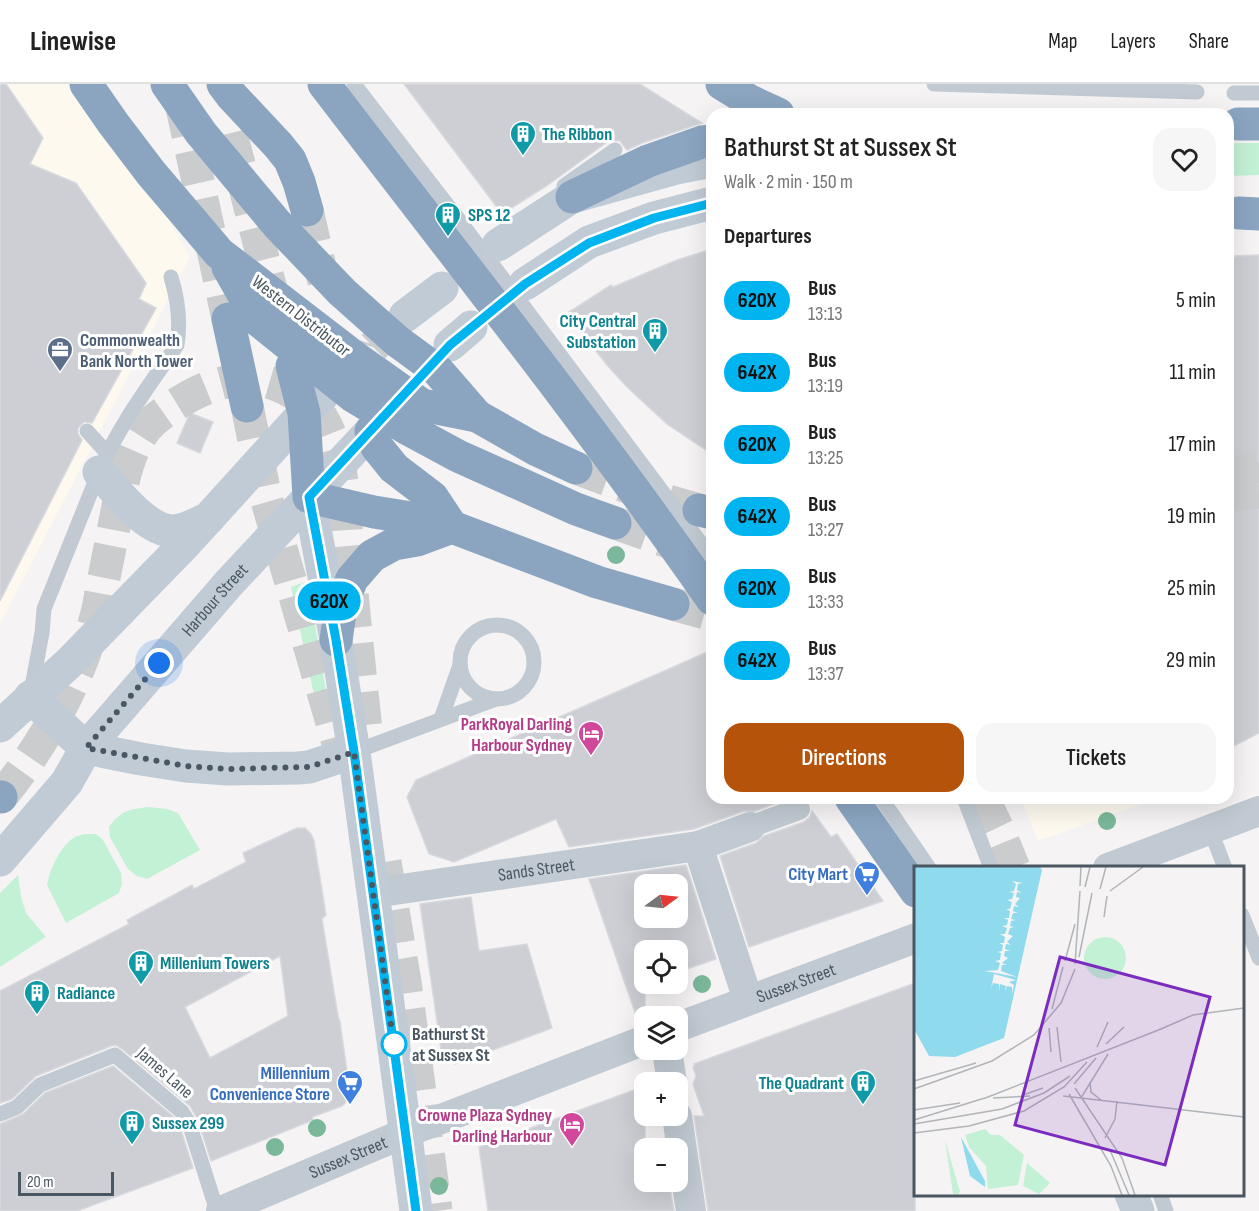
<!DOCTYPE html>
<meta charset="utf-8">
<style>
:root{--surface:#fff;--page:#f6f6f6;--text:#222;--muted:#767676;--line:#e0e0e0;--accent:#b45309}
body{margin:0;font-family:"Sofia Sans Condensed",sans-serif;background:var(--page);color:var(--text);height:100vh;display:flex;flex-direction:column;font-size:22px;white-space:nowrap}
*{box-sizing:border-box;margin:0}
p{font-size:20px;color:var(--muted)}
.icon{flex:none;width:33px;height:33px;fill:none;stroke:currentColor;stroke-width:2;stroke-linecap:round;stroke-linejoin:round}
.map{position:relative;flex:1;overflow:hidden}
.drawer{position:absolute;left:706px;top:24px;width:528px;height:696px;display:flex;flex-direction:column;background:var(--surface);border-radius:18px;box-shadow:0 6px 24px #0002}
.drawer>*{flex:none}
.badge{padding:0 12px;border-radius:20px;font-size:21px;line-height:39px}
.needle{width:39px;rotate:75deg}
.tools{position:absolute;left:634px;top:790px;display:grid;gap:12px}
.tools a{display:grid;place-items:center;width:54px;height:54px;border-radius:12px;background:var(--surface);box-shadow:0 6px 24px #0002;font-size:30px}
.scale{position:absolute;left:18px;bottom:15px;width:96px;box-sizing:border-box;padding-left:6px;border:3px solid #4a5661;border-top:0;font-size:16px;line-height:21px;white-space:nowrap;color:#4a5661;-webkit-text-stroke:4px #fff;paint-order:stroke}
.you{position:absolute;width:30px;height:30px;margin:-15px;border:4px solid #fff;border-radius:50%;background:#1a73e8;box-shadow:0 0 0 9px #1a73e833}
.map>.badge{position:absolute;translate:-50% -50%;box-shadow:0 0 0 3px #fff}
h2{padding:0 18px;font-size:22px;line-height:54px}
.round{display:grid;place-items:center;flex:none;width:63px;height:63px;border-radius:18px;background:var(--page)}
.summary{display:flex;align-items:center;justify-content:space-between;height:102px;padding:0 18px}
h1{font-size:28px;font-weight:600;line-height:45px}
.cta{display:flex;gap:12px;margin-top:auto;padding:12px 18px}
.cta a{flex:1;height:69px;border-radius:18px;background:var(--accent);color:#fff;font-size:24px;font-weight:600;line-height:69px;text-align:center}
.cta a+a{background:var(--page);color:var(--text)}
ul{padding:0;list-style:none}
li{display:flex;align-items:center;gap:18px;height:72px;padding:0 18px}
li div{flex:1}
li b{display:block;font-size:22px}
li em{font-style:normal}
li .badge{min-width:66px;font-weight:700;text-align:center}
header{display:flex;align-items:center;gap:36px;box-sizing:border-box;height:84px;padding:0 30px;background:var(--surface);border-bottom:2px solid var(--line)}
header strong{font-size:28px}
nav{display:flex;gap:33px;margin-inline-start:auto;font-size:21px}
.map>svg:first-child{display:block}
</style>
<header>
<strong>Linewise</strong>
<nav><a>Map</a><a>Layers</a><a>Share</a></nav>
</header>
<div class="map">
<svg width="1259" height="1127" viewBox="0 0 1259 1127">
<rect width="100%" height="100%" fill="#f5f3f3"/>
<g fill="#fdf9ef">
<polygon points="0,0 91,0 107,25 190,173 0,540"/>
<polygon points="1021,714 1160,714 1043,755 1037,755"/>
</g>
<g fill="#c3f1d5">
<polygon points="1229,59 1259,59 1259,91 1229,92"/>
<polygon points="305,498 314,534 327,613 315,616 291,503"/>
<path d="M 148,723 L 167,725 L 178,729 L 200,766 L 147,795 L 137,792 L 128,785 L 110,753 L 109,743 C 122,726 127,726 148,723 Z"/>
<path d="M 85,750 L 96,750 L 103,756 L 121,789 L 122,800 L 119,809 L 66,839 L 47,801 C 50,785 60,762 75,753 C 78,752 81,751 85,750 Z"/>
<polygon points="18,791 21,813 26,829 46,853 0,883 0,809"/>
</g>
<g fill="#cdcfd5" stroke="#d7d9de" stroke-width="1.5" fill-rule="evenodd">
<polygon points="0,0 6,0 43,54 30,80 76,99 146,199 139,215 156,224 92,339 84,338 78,344 78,350 82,356 0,517"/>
<polygon points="404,0 640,0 702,39 642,59 627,66 620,57 610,56 545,103 502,130"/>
<polygon points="712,165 712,370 667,340 627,303 607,281 589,258 569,228 611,201 613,203 677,176"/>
<polygon points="1259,171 1259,649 1228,665 1228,174 1235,174 1235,172"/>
<polygon points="190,329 213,338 200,369 177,359"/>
<polygon points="712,566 712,714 790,714 755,727 744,727 694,745 569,763 556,735 454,778 429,770 407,713 416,696"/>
<polygon points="812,727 831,753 837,750 883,817 749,863 720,772 756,759 764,752 804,738 810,733"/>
<path d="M 297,744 L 305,744 L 311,750 L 314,757 L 326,831 L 322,835 L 338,932 L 340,938 L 350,1009 L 345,1019 L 342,1022 L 312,1033 L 313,1036 L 211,1077 L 198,1036 L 190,1022 L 121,964 L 116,961 L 111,962 L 36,992 L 12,1015 L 0,1019 L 0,907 L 129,840 L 127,836 L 192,801 L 194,805 L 246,778 L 243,769 ZM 280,872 L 288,932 L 210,974 L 185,923 Z"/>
<path d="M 686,781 L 716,875 L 678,888 L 678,867 L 647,867 L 645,861 L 645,939 L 639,940 L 589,795 ZM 645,801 L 678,801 L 678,834 L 645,834 Z"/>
<polygon points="471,813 479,867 527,860 552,944 455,980 442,972 420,820"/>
<polygon points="915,899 915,1127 708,1127 694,1032 704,1032 693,1000 696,992 693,983 695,982 694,980"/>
<polygon points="113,982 175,1034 180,1043 193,1084 77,1127 0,1127 0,1040 23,1030 45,1009"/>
<polygon points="645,1002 645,1099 646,1098 669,1098 674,1127 488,1127 479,1063"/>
</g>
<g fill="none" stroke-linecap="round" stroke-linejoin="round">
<polyline stroke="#caccce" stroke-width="33" stroke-dasharray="33 16" stroke-linecap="butt" points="338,297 405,232"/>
<g stroke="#caccce" stroke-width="33" stroke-dasharray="33 16" stroke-linecap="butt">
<polyline points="181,19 228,235"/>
<polyline points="231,49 277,229"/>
<polyline points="307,126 320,183 324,197"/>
<polyline points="364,311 364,297 375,261"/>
<polyline points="247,322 265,410 345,683"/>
<polyline points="576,384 651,412 699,426"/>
<polyline points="1228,392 1259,381"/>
<polyline points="1228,411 1259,408"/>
<polyline points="615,439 688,465"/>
<polyline points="673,520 712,531"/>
<path d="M 1,713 C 46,658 81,595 98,525 C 104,492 111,460 117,427 C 122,402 127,372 142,350 C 152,334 172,323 188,313 C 210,301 231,294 257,296 C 280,298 307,315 322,334 C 325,339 328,345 330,350 C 344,380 345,433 348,466 C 354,533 361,599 368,665"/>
<polyline points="983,714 998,745 1014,784"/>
<polyline points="385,778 405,898"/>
<polyline points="400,877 405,898 436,1127"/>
</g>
<g stroke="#c1cad2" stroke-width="15">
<polyline points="354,0 459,136 712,474"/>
<polyline points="934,0 1197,8"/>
<polyline points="1234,9 1259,9"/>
<polyline points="566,105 564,102 615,66"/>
<polyline points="87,347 107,369"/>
<circle cx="497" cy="578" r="37"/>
<path d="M 31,608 L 42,549 L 44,525 L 99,388 C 119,341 149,302 177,261 C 181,237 178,216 171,193"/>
<polyline points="441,635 460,581"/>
<polyline points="354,668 496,615"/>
<polyline points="881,714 929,784"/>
<polyline points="964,714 991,784"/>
<polyline points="1210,745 1225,784"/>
<polyline points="1242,831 1259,874"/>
<polyline points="0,1030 17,1023 40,1001 115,971 182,1028 189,1039 217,1127"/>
<polyline points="1160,1110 1166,1127"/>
</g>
<polyline stroke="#c1cad2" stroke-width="22" points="750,743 799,725"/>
<g stroke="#c1cad2" stroke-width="30">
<polyline points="698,762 748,916"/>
<polyline points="1108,784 1259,727"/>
<path id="s1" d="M 374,809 L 698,762 L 750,743"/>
<path id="s2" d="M 678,943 L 916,854"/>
<polyline points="667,966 672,999"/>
<polyline points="677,1032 691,1127"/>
<path id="s3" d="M 221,1127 L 405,1049 L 645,956"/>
</g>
<g stroke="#c1cbd6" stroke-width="33">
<polyline points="498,161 572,113 676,84 712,77"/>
<polyline points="525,200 589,158 654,134 712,119"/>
<polyline points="405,232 442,204"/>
<polyline points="450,261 471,243"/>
<path d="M 99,388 C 115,406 147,448 174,447 C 186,446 198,439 209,434"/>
<polyline points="309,413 336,556 354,668 416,1127"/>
<polyline points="30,613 86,664 141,675 186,682 228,685 298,684 309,683 354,668"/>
<polyline points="0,642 69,579 185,460 304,329 322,312"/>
<path id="s4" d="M 0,776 L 67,698 L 86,664 L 132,611 L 229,499 L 371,347"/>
<polyline points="1131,1110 1138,1127"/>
</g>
<g stroke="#8ba5c1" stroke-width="33">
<polyline points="86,0 113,39 151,89 219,169 357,275 422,321 477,332 535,365 576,384"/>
<polyline points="167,0 201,49 277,140 342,208 397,257 438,287 477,332"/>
<polyline points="223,0 232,12 278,61 290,76 299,98 307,126"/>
<path d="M 324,0 C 455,171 589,339 712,515"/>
<polyline points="722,0 750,17 778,30"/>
<polyline points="1238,40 1259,40"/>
<polyline points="572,113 648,77 702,58 712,57"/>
<polyline points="1239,129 1259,130"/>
<polyline points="228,183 258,236 353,312 408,345 458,372 576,425 615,439"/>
<polyline points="228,235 247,322"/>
<polyline points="292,282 304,329 309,413 374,428 430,437 452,443 597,498 673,520"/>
<polyline points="371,347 377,363 394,384 432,413 452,443"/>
<polyline points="699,426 712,429"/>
<polyline points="336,556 341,522 352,495 372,472 394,460 417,456 452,443"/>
<polyline points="0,713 1,713"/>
<polyline points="851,714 916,807"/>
</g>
</g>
<g fill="#7bb799">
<circle cx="616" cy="471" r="9"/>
<circle cx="1107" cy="737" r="9"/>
<circle cx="702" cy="900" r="9"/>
<circle cx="317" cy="1044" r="9"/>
<circle cx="275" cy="1063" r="9"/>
<circle cx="439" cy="1102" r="9"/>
</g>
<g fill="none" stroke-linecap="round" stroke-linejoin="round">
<defs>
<polyline id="line" points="416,1127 354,668 336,556 309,413 450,261 525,200 589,159 654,134 712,119"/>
</defs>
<use href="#line" stroke="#fff" stroke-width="14"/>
<use href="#line" stroke="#00b5ef" stroke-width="9"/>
<polyline stroke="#4a5661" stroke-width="6" stroke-dasharray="0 10.8" points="159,579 86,664 186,682 228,685 309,683 354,668 395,970 394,960"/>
</g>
<defs>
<symbol id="building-pin" viewBox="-11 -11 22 30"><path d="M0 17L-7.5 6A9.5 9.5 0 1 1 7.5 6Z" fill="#0f9aa8" stroke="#fff"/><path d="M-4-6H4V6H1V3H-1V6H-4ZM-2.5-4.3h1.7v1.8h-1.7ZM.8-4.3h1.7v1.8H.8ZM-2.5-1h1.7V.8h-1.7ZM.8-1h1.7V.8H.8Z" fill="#fff"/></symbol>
<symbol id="office-pin" viewBox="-11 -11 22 30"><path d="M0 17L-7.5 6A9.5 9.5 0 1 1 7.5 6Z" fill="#5c6f8a" stroke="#fff"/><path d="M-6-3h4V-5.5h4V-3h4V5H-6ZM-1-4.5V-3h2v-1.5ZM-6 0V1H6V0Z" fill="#fff"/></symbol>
<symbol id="hotel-pin" viewBox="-11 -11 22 30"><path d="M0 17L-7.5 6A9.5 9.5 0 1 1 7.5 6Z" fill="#d1479c" stroke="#fff"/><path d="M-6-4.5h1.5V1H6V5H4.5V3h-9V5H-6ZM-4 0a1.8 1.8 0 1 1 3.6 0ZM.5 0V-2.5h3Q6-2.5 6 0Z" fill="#fff"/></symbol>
<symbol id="supermarket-pin" viewBox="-11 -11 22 30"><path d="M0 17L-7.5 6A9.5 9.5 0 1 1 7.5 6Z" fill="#3f7fe0" stroke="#fff"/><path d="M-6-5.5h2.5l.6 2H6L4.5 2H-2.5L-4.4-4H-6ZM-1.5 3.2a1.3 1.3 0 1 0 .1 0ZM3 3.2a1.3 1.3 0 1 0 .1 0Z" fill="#fff"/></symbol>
</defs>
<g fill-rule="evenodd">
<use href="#building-pin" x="508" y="35" width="30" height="40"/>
<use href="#building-pin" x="433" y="116" width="30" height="40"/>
<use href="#building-pin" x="640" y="232" width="30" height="40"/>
<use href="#office-pin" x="45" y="251" width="30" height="40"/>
<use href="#hotel-pin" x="576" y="635" width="30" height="40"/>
<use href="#supermarket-pin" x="852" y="775" width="30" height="40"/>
<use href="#building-pin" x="126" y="864" width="30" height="40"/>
<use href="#building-pin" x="22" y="894" width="30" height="40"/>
<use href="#supermarket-pin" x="335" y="984" width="30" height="40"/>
<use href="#building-pin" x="848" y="984" width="30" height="40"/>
<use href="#building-pin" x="117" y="1024" width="30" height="40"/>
<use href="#hotel-pin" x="557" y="1026" width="30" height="40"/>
</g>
<circle fill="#fff" stroke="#00b5ef" stroke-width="3" cx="394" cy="960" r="12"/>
<g text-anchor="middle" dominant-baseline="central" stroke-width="6" stroke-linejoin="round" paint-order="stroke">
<g font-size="18" font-weight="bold" fill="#0d838f" stroke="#fff" text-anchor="start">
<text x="542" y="50">The Ribbon</text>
<text x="468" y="131">SPS 12</text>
<text x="636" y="237" text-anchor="end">City Central<tspan x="636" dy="21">Substation</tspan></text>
<text x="160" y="879">Millenium Towers</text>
<text x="57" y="909">Radiance</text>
<text x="844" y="999" text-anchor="end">The Quadrant</text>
<text x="152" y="1039">Sussex 299</text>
</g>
<g font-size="18" fill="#4a5661" stroke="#fff">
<text transform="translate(301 232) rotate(38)">Western Distributor</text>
<text stroke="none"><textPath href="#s4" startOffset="338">Harbour Street</textPath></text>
<text stroke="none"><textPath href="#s1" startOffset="164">Sands Street</textPath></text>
<text stroke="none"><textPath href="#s2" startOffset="126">Sussex Street</textPath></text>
<text transform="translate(165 989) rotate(41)">James Lane</text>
<text stroke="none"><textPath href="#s3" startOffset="138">Sussex Street</textPath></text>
</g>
<g font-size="18" font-weight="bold" fill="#4e5e75" stroke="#fff" text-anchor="start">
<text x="80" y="256">Commonwealth<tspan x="80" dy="21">Bank North Tower</tspan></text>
</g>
<g font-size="18" font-weight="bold" fill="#b23c85" stroke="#fff" text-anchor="end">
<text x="572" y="640">ParkRoyal Darling<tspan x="572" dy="21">Harbour Sydney</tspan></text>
<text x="552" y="1031">Crowne Plaza Sydney<tspan x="552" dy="21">Darling Harbour</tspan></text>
</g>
<g font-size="18" font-weight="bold" fill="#366cbe" stroke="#fff" text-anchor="end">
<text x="848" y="790">City Mart</text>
<text x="330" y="989">Millennium<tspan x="330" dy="21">Convenience Store</tspan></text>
</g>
<g font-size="18" font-weight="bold" fill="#4a5661" stroke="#fff" text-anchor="start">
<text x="412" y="950">Bathurst St<tspan x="412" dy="21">at Sussex St</tspan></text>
</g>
</g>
<g transform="translate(914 782)">
<rect width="330" height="330" fill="#f5f3f3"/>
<path d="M170 92a21 21 0 1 1 42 0a21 21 0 1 1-42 0ZM 71,263 L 77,269 L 86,269 L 110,289 L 104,319 L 74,323 L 72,300 L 55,281 L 51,269 ZM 31,274 L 46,326 L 43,329 L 39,328 ZM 113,297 L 136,317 L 125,328 L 109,320 Z" fill="#c3f1d5"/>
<path d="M 0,1 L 126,1 L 128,4 L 90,172 L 41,191 L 15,190 L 0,163 ZM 47,271 L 71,315 L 71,321 L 56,310 Z" fill="#90daee"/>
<path d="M 98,15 L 109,17 L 104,18 L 103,24 L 108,27 L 103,26 L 102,31 L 106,32 L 101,38 L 105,41 L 100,40 L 99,45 L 104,47 L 99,47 L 97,53 L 102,54 L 97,55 L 96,60 L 100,61 L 96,62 L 94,68 L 99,70 L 93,76 L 97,79 L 92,78 L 91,83 L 96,85 L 91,85 L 90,90 L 94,92 L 88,97 L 93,99 L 88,99 L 87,105 L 103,111 L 71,105 L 84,104 L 86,97 L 81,95 L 86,94 L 87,87 L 83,86 L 88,85 L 89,79 L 85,77 L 90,77 L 91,71 L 86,68 L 91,68 L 93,62 L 88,60 L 93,59 L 94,54 L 90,52 L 95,52 L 96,45 L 92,43 L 96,43 L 98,36 L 93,34 L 98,33 L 100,27 L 95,26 L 100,25 L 102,18 ZM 80,108 L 102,114 L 95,116 L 100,119 L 98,128 L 98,121 L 93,120 L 91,126 L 92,120 L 86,118 L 85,125 L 85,118 L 79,117 L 77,123 Z" fill="#f5f3f3"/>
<path fill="none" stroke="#b1b4b9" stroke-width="1.5" d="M 166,20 L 167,1M 171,21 L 176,1M 186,23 L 192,1M 196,25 L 229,1M 190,51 L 193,30M 165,91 L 178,27M 151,95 L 161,58M 161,98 L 166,25M 138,143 L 149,101M 143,161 L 147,196M 135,162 L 137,186M 247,163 L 279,149 L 330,142M 192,178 L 210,161M 183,181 L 194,156M 0,215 L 62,197M 176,216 L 177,226 L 187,234M 160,218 L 182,192M 161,222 L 208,292 L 221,329M 0,223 L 78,195 L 120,169 L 147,137 L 161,103M 155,228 L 197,300 L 208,329M 109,229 L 129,222M 149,230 L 167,232 L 194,188M 79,232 L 116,230M 167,232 L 330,251M 0,244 L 46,237M 0,254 L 74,231 L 247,163M 0,258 L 88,243 L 130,227 L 156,210M 0,267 L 55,260 L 110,245 L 150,221 L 173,196M 191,272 L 201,253 L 203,235M 196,284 L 215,329"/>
<path fill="#7b2cbf" fill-opacity="0.15" stroke="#7b2cbf" stroke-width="3" d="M 146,91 L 296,131 L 251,299 L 101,259 Z"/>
<rect width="330" height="330" fill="none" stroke="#4a5661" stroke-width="3"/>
</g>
</svg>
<div class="tools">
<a><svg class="needle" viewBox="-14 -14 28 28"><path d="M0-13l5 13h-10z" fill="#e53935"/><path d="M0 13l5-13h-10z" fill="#767676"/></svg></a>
<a><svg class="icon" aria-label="locate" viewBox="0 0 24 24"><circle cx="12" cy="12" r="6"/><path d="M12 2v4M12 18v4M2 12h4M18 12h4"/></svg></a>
<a><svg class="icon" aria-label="layers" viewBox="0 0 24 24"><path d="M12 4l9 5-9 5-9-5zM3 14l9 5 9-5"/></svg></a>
<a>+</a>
<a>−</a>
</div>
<div class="scale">20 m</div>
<div class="you" style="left:159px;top:579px"></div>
<b class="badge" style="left:329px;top:517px;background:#00b5ef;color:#111">620X</b>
<section class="drawer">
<div class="summary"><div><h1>Bathurst St at Sussex St</h1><p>Walk · 2 min · 150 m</p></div><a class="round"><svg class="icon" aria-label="heart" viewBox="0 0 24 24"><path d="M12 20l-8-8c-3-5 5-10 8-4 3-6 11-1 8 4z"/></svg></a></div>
<h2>Departures</h2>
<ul>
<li><span class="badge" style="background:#00b5ef;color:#111">620X</span><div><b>Bus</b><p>13:13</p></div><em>5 min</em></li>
<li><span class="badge" style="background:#00b5ef;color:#111">642X</span><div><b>Bus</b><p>13:19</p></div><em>11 min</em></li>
<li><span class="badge" style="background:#00b5ef;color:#111">620X</span><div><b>Bus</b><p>13:25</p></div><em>17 min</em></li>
<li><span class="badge" style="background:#00b5ef;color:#111">642X</span><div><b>Bus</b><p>13:27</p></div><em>19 min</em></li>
<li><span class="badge" style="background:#00b5ef;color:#111">620X</span><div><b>Bus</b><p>13:33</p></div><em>25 min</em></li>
<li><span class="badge" style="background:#00b5ef;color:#111">642X</span><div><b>Bus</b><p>13:37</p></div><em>29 min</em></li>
</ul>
<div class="cta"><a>Directions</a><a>Tickets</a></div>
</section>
</div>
